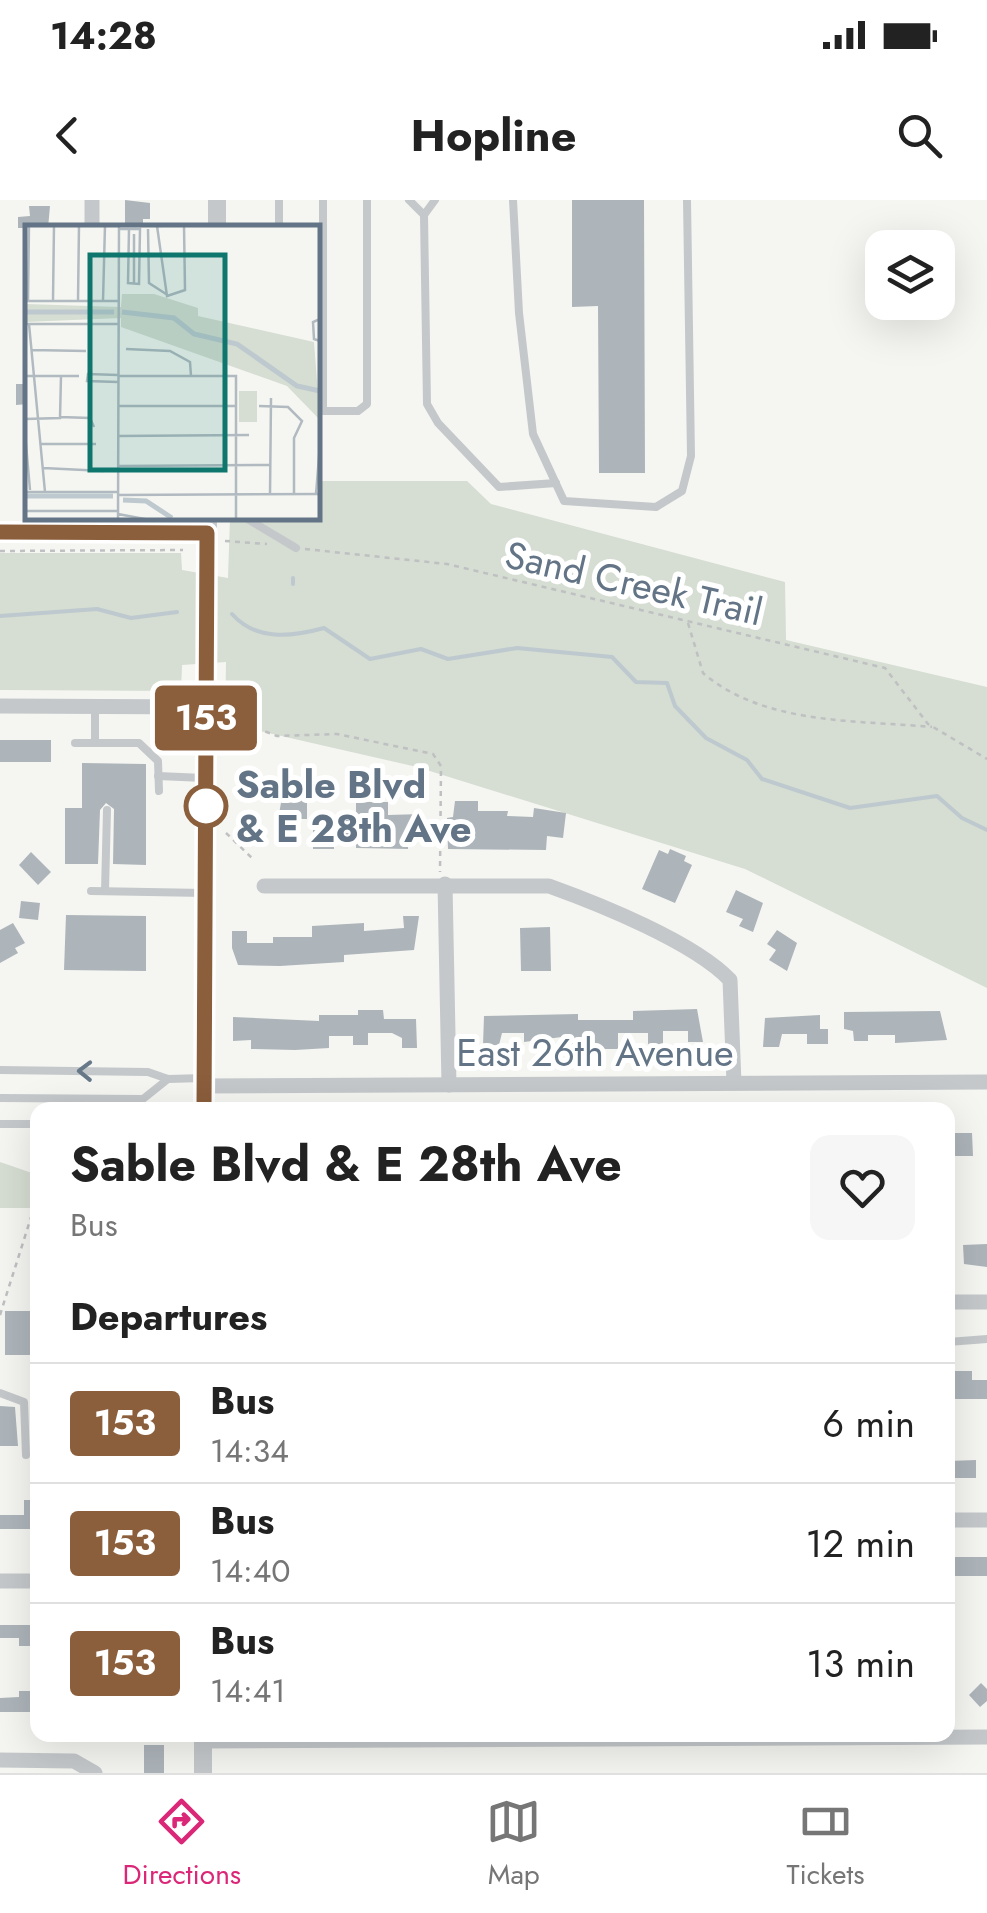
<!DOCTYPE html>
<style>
:root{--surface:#fff;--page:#f6f6f6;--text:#222;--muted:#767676;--line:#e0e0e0;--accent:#db2777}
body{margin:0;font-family:Jost,sans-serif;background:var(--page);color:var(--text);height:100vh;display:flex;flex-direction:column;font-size:38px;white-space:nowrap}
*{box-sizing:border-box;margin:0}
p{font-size:32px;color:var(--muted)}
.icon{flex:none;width:55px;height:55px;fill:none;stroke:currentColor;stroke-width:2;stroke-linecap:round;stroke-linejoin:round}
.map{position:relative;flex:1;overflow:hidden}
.panel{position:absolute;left:30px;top:902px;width:925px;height:640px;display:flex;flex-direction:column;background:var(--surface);border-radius:20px;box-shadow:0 10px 40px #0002}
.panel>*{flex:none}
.badge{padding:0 20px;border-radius:8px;font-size:35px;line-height:65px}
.fabs{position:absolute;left:865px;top:30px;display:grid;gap:20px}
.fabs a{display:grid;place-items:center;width:90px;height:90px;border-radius:20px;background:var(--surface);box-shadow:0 10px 40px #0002;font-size:50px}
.map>.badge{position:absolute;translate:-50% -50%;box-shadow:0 0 0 5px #fff}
h2{padding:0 40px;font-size:38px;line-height:90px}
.round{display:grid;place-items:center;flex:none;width:105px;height:105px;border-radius:20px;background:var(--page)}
.head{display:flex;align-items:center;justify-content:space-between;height:170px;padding:0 40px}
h1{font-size:48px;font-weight:700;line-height:75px}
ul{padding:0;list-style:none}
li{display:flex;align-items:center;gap:30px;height:120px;padding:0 40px;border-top:2px solid var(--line)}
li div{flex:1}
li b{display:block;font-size:38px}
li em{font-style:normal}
li .badge{min-width:110px;font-weight:700;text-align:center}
.status{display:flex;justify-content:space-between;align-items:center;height:70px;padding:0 50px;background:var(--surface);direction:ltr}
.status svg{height:28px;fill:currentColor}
header{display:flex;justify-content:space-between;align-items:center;height:130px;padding:0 40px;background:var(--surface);font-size:45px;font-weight:700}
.tab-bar{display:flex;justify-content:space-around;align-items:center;height:140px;border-top:2px solid var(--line);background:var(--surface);font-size:28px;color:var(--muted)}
.tab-bar a{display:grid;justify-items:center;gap:5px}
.tab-bar .on{color:var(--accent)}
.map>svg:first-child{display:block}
</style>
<div class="status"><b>14:28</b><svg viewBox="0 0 49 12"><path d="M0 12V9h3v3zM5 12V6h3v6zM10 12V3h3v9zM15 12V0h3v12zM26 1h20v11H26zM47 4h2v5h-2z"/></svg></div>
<header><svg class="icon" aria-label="back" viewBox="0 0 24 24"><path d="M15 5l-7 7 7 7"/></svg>Hopline<svg class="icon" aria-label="search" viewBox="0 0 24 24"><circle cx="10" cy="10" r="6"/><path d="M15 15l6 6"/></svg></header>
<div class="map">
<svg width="987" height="1573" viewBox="0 0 987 1573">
<rect width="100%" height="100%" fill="#f5f6f1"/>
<g fill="#d6ddd2">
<polygon points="318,281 467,281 491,304 785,382 786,440 987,487 987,788 745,669 417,567 225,523 226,462 182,465 181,491 0,490 0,353 181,353 182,370 228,378 230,318 318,318"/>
<polygon points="0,962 32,973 31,1008 0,1008"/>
</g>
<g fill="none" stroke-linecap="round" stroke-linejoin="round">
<g stroke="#bdc9ce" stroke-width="4">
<polyline points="293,378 293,384"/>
<path d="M 232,414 C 256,441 291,437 324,428 L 370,459 L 421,449 L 448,459 L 517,448 L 612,457 L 636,482 L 667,483 L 675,506 L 706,538 L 747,560 L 762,579 L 850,608 L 937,596 L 962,618 L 987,630"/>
<polyline points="0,416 97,409 131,418 177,412"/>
</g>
</g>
<g fill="#adb4ba">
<polygon points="125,0 150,3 150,19 143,19 143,28 125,28"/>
<polygon points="572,0 644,0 645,273 599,273 598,106 572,107"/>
<polygon points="29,6 50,6 48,28 18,28 18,17 30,16"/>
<polygon points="16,184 28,184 28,204 16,205"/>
<polygon points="161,532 174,543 163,555 151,544"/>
<rect x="0" y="540" width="51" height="22"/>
<polygon points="82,563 146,564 146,665 113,664 114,609 106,603 100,610 98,664 65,664 65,608 82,608"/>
<polygon points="282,597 307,597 307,619 291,619 291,631 276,631"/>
<polygon points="455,601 478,601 478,611 508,611 507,616 533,617 534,608 566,613 563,638 547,636 546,650 448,649 447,618 453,617"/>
<polygon points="356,602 388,602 388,615 423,614 423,637 408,637 408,649 356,648 356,639 334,639 334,649 313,649 313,620 356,620"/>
<polygon points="670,649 686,656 684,661 692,665 675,703 642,689 659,650 668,654"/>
<polygon points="31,652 51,672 38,685 19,665"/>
<polygon points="736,690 763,703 753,732 739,726 743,719 726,712"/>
<polygon points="21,701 40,703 38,720 19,718"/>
<polygon points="66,715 146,716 146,771 64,770"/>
<polygon points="403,716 419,716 414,750 344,755 344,762 280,766 238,765 232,748 232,731 247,731 247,743 273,743 273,737 312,737 312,726 364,723 364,731 404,728"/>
<polygon points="13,723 25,743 15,748 18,753 0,763 0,730"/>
<polygon points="550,727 551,771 521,771 520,728"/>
<polygon points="777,730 797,743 787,771 769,760 776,750 767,744"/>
<polygon points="697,809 703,842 688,842 688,831 663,831 663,845 648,845 648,833 618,833 618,849 603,849 569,846 569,836 524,842 524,833 502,833 499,845 483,845 484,816 578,814 578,820 633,820 633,811"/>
<polygon points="358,810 383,810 384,819 416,819 417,848 402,848 402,838 392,833 368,833 368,845 353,845 353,836 329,836 329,848 295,850 251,849 251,840 233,841 233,817 319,821 319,815 358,815"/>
<polygon points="940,811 947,840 895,843 895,835 868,835 868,841 854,841 853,831 844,829 844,812"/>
<polygon points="820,815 820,829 828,829 828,844 807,844 807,834 782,834 779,847 763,847 765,818"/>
<polygon points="948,933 972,933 973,956 948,956"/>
<polygon points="987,1044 987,1067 964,1064 963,1045"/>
<rect x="5" y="1111" width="33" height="44"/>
<polygon points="948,1171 972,1171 972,1180 987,1180 987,1199 948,1199"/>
<polygon points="0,1206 15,1207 18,1246 0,1246"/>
<polygon points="976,1260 976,1278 948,1278 948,1261"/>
<polygon points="24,1300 38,1300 38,1329 0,1329 0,1315 24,1315"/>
<rect x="948" y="1357" width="39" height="19"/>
<polygon points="0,1425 38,1425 38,1446 19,1446 19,1438 0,1438"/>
<polygon points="981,1483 987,1489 987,1501 980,1507 969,1495"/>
<polygon points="19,1491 38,1491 38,1512 0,1512 0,1498 19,1497"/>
<rect x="144" y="1545" width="20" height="28"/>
</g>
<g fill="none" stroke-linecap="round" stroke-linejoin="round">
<g stroke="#bec0c2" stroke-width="2.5" stroke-dasharray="5 5" stroke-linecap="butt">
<polyline points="225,341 267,344"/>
<polyline points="305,349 447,364 885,468 928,524 987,559"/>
<polyline points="0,351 183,350"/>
<path d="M 688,423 L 703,473 C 764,525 856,520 932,527"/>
<polyline points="228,517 277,536 337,534 433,554 441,566 440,672"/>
<polyline points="226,633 252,658"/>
<polyline points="34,993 38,993"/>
<polyline points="0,1115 34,1008"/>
</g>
<g stroke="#c4c8cb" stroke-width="8">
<polyline points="409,0 424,15"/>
<polyline points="435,0 424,15 427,204 438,223 499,287 556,283"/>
<polyline points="513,0 519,113 533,234 564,301 656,307 682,291 691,256 687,0"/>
<polyline points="279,28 279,0"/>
<polyline points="318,211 358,211 367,204 367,0"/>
<polyline points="323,211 323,0"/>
<polyline points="246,318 296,348"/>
<polyline points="95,542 95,506"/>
<polyline points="75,543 139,543 158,561 159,591"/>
<polyline points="158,576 204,578"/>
<polyline points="91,691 205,693"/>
<polyline points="105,691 107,610"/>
<polyline points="0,870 148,872 168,879 203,878"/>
<polyline points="0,898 143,899 168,879"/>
<polyline points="0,924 38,924"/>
<polyline points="948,1142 987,1139"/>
<polyline points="0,1193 24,1202 26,1255"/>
</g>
<g stroke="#c4c8cb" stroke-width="15">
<polyline points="92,28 92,0"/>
<polyline points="0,506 206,507"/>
<polyline points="445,684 449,885"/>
<path d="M 264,686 L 549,686 C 599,704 694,742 730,780 L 734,883"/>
<polyline points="203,886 987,882"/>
<polyline points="948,1102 987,1102"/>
<polyline points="948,1320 987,1320"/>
<polyline points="0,1381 38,1381"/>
<polyline points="203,1541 987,1537"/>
<polyline points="0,1560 74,1561 95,1573"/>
</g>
<g stroke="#c4c8cb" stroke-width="18">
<polyline points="217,28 217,0"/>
<polyline points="0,331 207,333"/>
<polyline points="203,910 208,318"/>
<polyline points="203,1573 203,1535"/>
</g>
</g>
<defs><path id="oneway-chevron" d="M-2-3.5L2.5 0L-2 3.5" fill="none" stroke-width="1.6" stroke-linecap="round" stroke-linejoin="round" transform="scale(2.5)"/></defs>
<use stroke="#677888" href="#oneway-chevron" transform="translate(85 871) rotate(-179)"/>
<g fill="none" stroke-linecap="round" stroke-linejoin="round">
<defs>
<polyline id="line" points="0,332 207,333 204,910"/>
</defs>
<use href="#line" stroke="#fff" stroke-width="22"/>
<use href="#line" stroke="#8b5e3c" stroke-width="15"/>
</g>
<circle fill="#fff" stroke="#8b5e3c" stroke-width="5" cx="206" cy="606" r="20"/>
<g text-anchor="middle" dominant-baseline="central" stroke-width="10" stroke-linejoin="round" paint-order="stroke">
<g font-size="38" fill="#627485" stroke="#fff">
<text transform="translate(634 383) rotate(13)">Sand Creek Trail</text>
<text x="595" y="852">East 26th Avenue</text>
</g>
<g font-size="38" font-weight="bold" fill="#627485" stroke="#fff" text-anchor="start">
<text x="236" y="584">Sable Blvd<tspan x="236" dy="44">&amp; E 28th Ave</tspan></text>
</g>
</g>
<g transform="translate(25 25)">
<rect width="295" height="295" fill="#f5f6f1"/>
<path d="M 97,69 L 129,69 L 173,83 L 173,91 L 289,117 L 295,195 L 262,161 L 96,102 L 96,93 L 0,97 L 0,79 L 96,82 ZM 214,166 L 232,166 L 232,197 L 214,197 Z" fill="#d6ddd2"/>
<path fill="none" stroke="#bdc9ce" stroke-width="5" d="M 0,87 L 89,87M 97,87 L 149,93 L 169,109 L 212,119 L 272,161 L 295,166M 0,271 L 88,271M 98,275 L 121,276 L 147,293"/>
<path fill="none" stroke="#b1bac0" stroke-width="2.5" d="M 159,0 L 160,65 L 142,71 L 132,1 ZM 94,4 L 115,4 L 114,59 L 103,58 L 104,4M 123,4 L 124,58 L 141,69M 109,59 L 109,9M 28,75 L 29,0M 0,76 L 94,76M 3,76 L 4,0M 53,76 L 54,0M 78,76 L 80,0M 295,94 L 288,97 L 289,114 L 295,116M 0,99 L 93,99M 4,99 L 20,267M 101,124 L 145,126 L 165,137 L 166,151M 7,125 L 61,126M 93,150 L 63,149 L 62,156 L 93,157M 0,151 L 54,151M 93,151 L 211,151 L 211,295M 93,181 L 212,181M 234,181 L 263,182 L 277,196 L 269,213 L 269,269M 35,192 L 65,193 L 69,202M 0,194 L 35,193 L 36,151M 0,208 L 5,265M 93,211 L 224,210M 15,219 L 71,219M 93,241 L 246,240M 18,243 L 79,246M 0,267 L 93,267M 291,269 L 295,219M 93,270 L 295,269M 245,270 L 246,173M 0,286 L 93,286M 93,289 L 125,295M 93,295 L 94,0"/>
<path fill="#0f766e" fill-opacity="0.15" stroke="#0f766e" stroke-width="5" d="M 65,30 L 200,30 L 200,245 L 65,245 Z"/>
<rect width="295" height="295" fill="none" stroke="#627485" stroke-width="5"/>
</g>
</svg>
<div class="fabs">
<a><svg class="icon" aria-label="layers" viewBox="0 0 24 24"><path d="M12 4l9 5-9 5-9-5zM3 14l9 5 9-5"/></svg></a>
</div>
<b class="badge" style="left:206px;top:518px;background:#8b5e3c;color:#fff">153</b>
<section class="panel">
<div class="head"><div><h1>Sable Blvd &amp; E 28th Ave</h1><p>Bus</p></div><a class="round"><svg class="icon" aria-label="heart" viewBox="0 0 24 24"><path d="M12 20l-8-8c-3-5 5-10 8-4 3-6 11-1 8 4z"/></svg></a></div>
<h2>Departures</h2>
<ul>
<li><span class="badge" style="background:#8b5e3c;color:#fff">153</span><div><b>Bus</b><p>14:34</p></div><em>6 min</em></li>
<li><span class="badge" style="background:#8b5e3c;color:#fff">153</span><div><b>Bus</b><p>14:40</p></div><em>12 min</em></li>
<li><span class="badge" style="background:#8b5e3c;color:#fff">153</span><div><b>Bus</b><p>14:41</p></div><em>13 min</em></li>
</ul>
</section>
</div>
<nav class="tab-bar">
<a class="on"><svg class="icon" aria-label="directions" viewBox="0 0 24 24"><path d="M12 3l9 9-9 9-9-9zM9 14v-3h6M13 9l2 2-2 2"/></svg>Directions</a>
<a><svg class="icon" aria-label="map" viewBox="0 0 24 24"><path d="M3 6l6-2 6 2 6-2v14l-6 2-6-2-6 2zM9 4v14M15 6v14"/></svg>Map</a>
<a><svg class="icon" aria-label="tickets" viewBox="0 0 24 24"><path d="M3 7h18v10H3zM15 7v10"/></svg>Tickets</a>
</nav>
